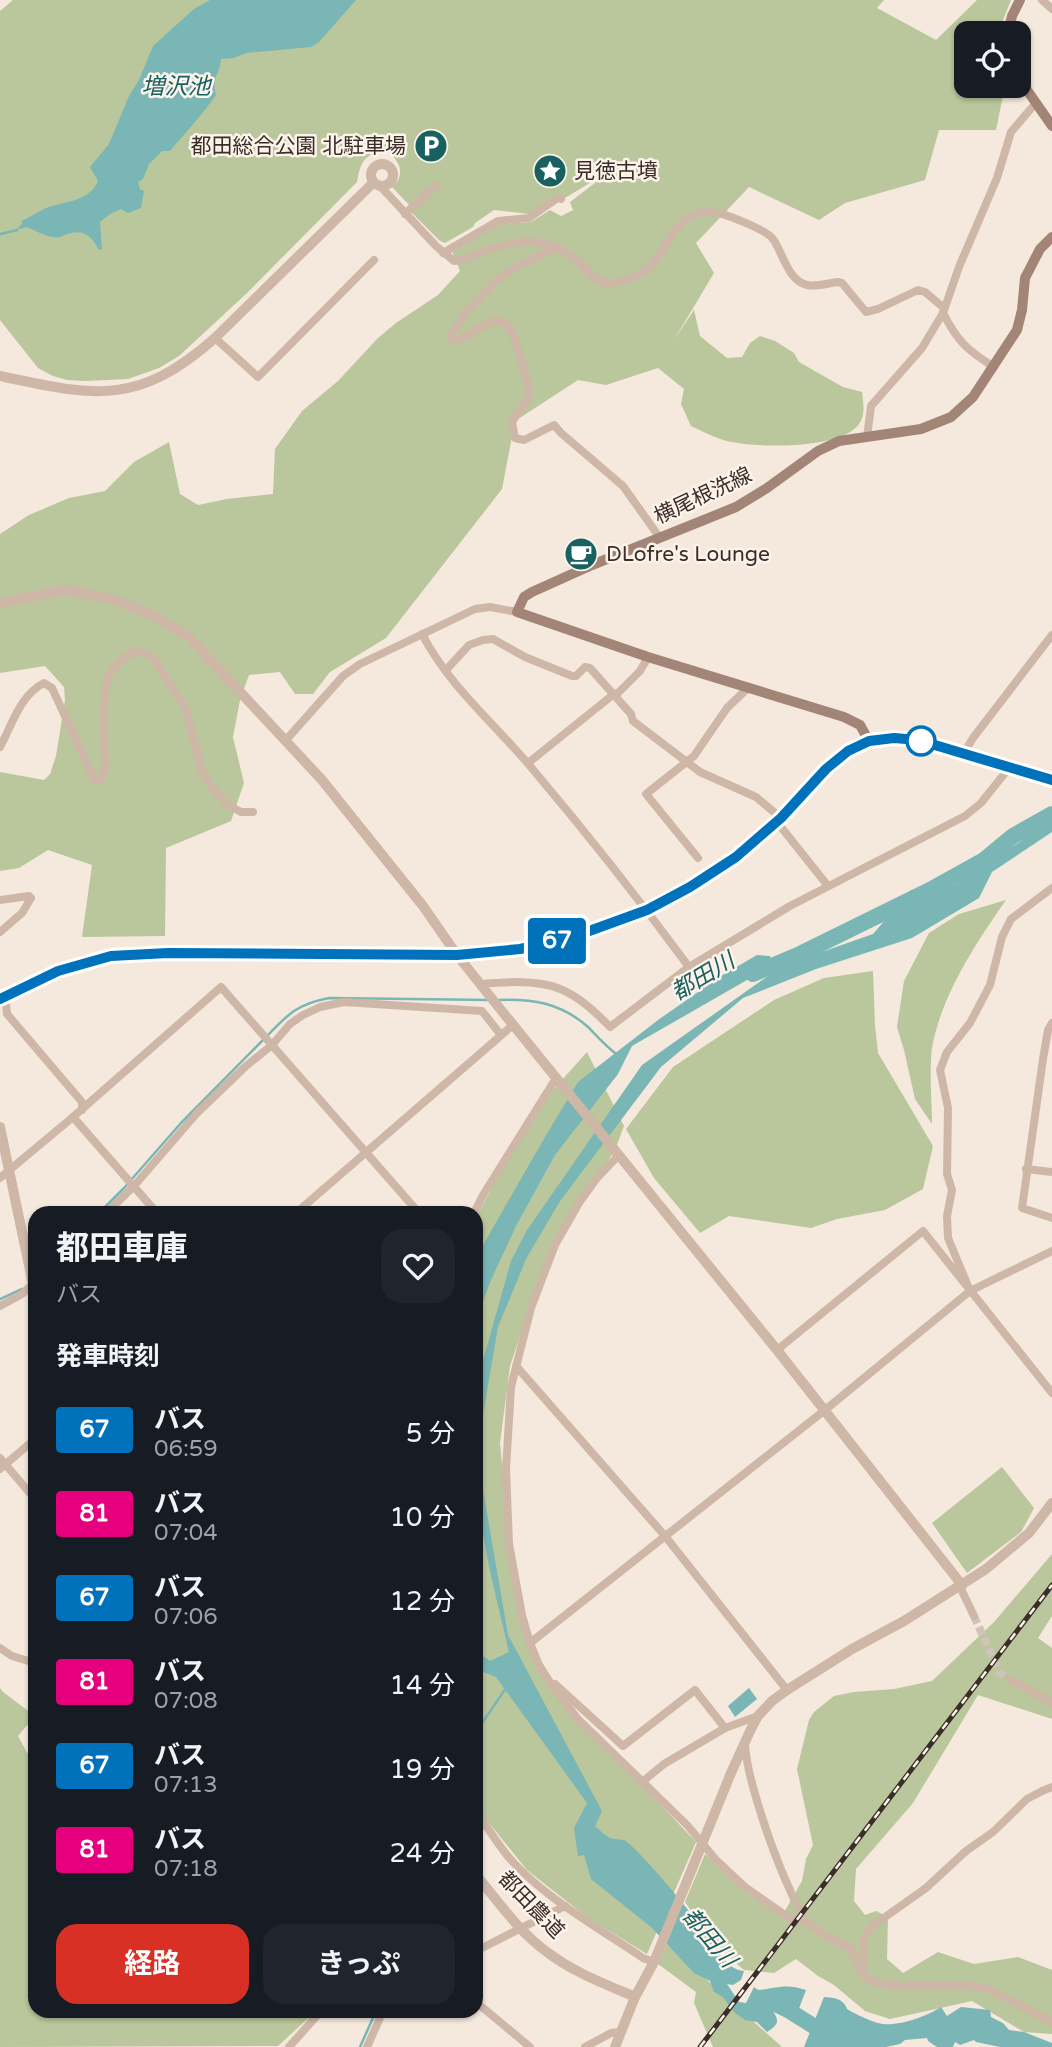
<!DOCTYPE html>
<html lang="ja">
<meta charset="utf-8">
<style>
:root{--surface:#171b24;--page:#20242c;--text:#f1f3f6;--muted:#9ea1a6;--accent:#d93025}
body{margin:0;font-family:"Varela Round","Noto Sans JP",sans-serif;background:var(--page);color:var(--text);height:100vh;display:flex;flex-direction:column;font-size:26px;white-space:nowrap}
*{box-sizing:border-box;margin:0}
p{font-size:23px;color:var(--muted)}
.icon{flex:none;width:38px;height:38px;fill:none;stroke:currentColor;stroke-width:2;stroke-linecap:round;stroke-linejoin:round}
.map{position:relative;flex:1;overflow:hidden}
.details{position:absolute;left:28px;top:1206px;width:455px;height:812px;display:flex;flex-direction:column;background:var(--surface);border-radius:21px;box-shadow:0 2px 5px #0004}
.details>*{flex:none}
.badge{padding:0 14px;border-radius:5px;font-size:24px;line-height:46px}
.controls{position:absolute;left:954px;top:21px;display:grid;gap:14px}
.controls a{display:grid;place-items:center;width:77px;height:77px;border-radius:14px;background:var(--surface);box-shadow:0 2px 5px #0004;font-size:35px}
.map>.badge{position:absolute;translate:-50% -50%;box-shadow:0 0 0 4px #fff}
h2{padding:0 28px;font-size:26px;line-height:63px}
.round{display:grid;place-items:center;flex:none;width:74px;height:74px;border-radius:21px;background:var(--page)}
.overview{display:flex;align-items:center;justify-content:space-between;height:119px;padding:0 28px}
h1{font-size:33px;font-weight:700;line-height:52px}
.cta{display:flex;gap:14px;margin-top:auto;padding:14px 28px}
.cta a{flex:1;height:80px;border-radius:21px;background:var(--accent);color:#fff;font-size:28px;font-weight:700;line-height:80px;text-align:center}
.cta a+a{background:var(--page);color:var(--text)}
ul{padding:0;list-style:none}
li{display:flex;align-items:center;gap:21px;height:84px;padding:0 28px}
li div{flex:1}
li b{display:block;font-size:26px}
li em{font-style:normal}
li .badge{min-width:77px;font-weight:700;text-align:center}
.map>svg:first-child{display:block}
</style>
<div class="map">
<svg width="1052" height="2047" viewBox="0 0 1052 2047">
<rect width="100%" height="100%" fill="#f5e9dd"/>
<g fill="#bac69b">
<path d="M 13,0 L 884,0 L 877,8 L 936,40 L 977,0 L 1011,0 L 998,33 L 966,33 L 966,86 L 1005,86 L 996,130 L 939,130 L 925,180 L 845,203 L 819,220 L 749,187 L 696,243 L 714,273 L 674,340 L 694,310 L 700,336 L 727,358 L 742,357 L 750,343 L 760,336 L 775,341 L 794,353 L 799,362 L 843,387 L 862,392 C 863,403 866,414 859,424 C 841,450 755,448 727,441 C 715,438 702,431 691,426 L 681,404 L 684,389 L 658,368 L 606,385 L 578,380 L 515,421 L 502,489 L 386,638 L 330,672 L 313,694 L 295,694 L 280,672 L 249,675 L 240,700 L 233,737 L 244,783 L 231,821 L 166,848 L 165,936 L 82,937 L 92,865 L 48,850 L 19,868 L 0,871 L 0,772 L 44,780 L 50,774 L 56,756 L 65,700 L 64,687 L 45,666 L 0,673 L 0,534 L 29,515 L 69,498 L 105,491 L 134,462 L 169,442 L 180,494 L 198,505 L 227,499 L 273,494 L 275,449 L 302,411 L 338,381 L 378,338 L 396,323 L 438,295 L 460,271 L 452,251 L 498,224 L 531,222 L 550,210 L 561,216 L 573,210 L 570,202 L 616,167 L 565,198 L 559,193 L 529,214 L 494,210 L 475,223 L 473,227 L 445,243 L 440,241 L 411,212 L 413,209 L 392,187 C 395,184 398,181 399,178 C 404,165 392,154 383,149 C 363,157 361,161 357,182 L 247,293 L 179,356 L 159,368 L 128,379 L 85,381 L 67,380 L 53,376 L 38,368 L 0,320 L 0,11 Z"/>
<path d="M 1006,900 C 976,943 941,996 932,1048 C 929,1069 932,1102 932,1124 L 915,1099 L 904,1050 L 897,1027 L 904,981 L 929,933 L 959,914 Z"/>
<polygon points="873,971 875,1025 878,1053 933,1146 923,1189 885,1210 837,1219 811,1228 729,1216 700,1233 654,1178 626,1129 673,1067 774,1000 824,978"/>
<polygon points="587,1052 624,1126 615,1150 547,1255 510,1366 500,1443 509,1536 515,1582 539,1665 550,1688 696,1842 647,1954 588,1918 527,1870 476,1807 476,1217 512,1151 553,1090"/>
<polygon points="1002,1467 1034,1508 1021,1532 967,1573 932,1523"/>
<polygon points="1052,1554 1052,1616 1038,1638 1052,1648 1052,1719 978,1695 913,1803 856,1869 854,1901 865,1915 876,1911 888,1917 887,1959 903,1973 938,1952 974,1964 1018,1957 1052,1970 1052,2034 1024,2032 972,2001 890,2019 865,2011 834,1985 818,1976 796,1959 774,1973 744,1970 717,1947 685,1902 705,1854 748,1894 782,1916 802,1881 806,1859 813,1845 797,1769 809,1720 814,1712 834,1696 854,1692 894,1689 932,1681 994,1622"/>
<polygon points="0,1688 3,1692 35,1716 18,1736 35,1767 35,1811 33,1814 35,1818 35,2011 316,2011 278,2046 0,2047"/>
<polygon points="667,1944 782,2047 713,2047 694,2003 696,1992 658,1964"/>
</g>
<g fill="#79b6b5">
<path d="M 210,0 L 356,0 L 319,42 L 311,47 L 246,53 L 234,58 L 221,59 C 220,75 211,76 216,95 C 202,115 186,132 170,151 L 162,151 L 149,164 L 143,179 L 138,182 L 140,189 L 144,191 L 141,208 L 128,213 L 121,209 L 110,214 L 100,222 L 102,249 L 99,250 C 92,238 86,230 71,233 C 67,233 64,236 60,237 C 50,239 36,231 27,227 L 16,230 L 22,224 L 22,221 C 30,217 38,212 46,208 C 65,201 89,202 98,181 L 90,167 L 109,144 L 129,96 L 139,80 L 153,46 L 194,9 Z"/>
<path d="M 1052,820 L 1052,832 L 992,872 L 979,898 L 912,938 L 816,969 L 743,998 L 661,1067 L 560,1201 L 526,1259 L 498,1327 L 482,1420 L 479,1467 L 508,1635 L 602,1811 L 595,1826 C 601,1831 607,1838 613,1839 C 614,1839 623,1840 624,1840 C 636,1846 700,1921 703,1932 L 708,1934 C 717,1947 726,1970 744,1971 L 741,1980 L 733,1985 L 727,1984 L 739,2002 L 746,2003 L 754,1987 L 758,1990 C 778,1988 786,1983 806,1990 L 798,2011 L 776,2007 L 772,2010 C 781,2022 777,2025 767,2032 L 757,2022 L 745,2020 L 734,2012 L 723,1997 L 714,1992 L 710,1981 L 694,1973 L 651,1927 L 591,1879 L 584,1855 L 578,1856 L 574,1828 L 587,1803 L 496,1677 L 476,1669 L 476,1651 L 490,1661 L 509,1652 L 489,1567 L 481,1522 L 476,1466 L 476,1396 L 480,1371 L 511,1261 L 527,1230 L 642,1065 L 782,966 L 873,934 L 911,890 L 954,886 Z"/>
<polygon points="757,955 770,956 773,965 632,1046 618,1074 555,1155 516,1226 491,1280 476,1320 476,1263 478,1254 545,1137 578,1082 658,1020 721,976"/>
<polygon points="749,1688 757,1699 735,1717 728,1706"/>
<path d="M 824,1997 C 835,1998 843,1998 847,2009 C 855,2014 874,2023 883,2024 C 900,2026 927,2016 941,2007 L 947,2016 L 961,2007 L 990,2010 L 991,2017 L 1003,2023 L 1009,2030 L 1024,2032 L 1052,2043 L 1052,2047 L 1000,2047 L 976,2042 L 974,2040 L 960,2045 L 955,2042 L 953,2047 L 937,2047 L 928,2041 L 927,2038 L 905,2040 L 900,2044 L 886,2047 L 804,2047 Z"/>
</g>
<g fill="none" stroke-linecap="round" stroke-linejoin="round">
<g stroke="#79b6b5" stroke-width="2.5">
<polyline points="0,234 17,230"/>
<path d="M 496,1000 C 532,998 561,1003 588,1027 C 597,1036 605,1045 615,1053"/>
<path d="M 268,1035 C 289,1013 298,1004 329,998 L 490,1000"/>
<polyline points="99,1213 124,1188 181,1123 263,1040"/>
<polyline points="0,1299 22,1289"/>
<polyline points="476,1732 506,1688"/>
<polyline points="360,2047 376,2011"/>
</g>
<g stroke="#79b6b5" stroke-width="16">
<polyline points="753,974 800,954 930,890 984,860 1013,836 1052,814"/>
<polyline points="768,2000 788,2010 815,2027 833,2030"/>
</g>
<polyline stroke="#d0c3b9" stroke-width="8" stroke-dasharray="8 4" stroke-linecap="butt" points="974,1616 999,1672 1009,1679"/>
<g stroke="#cfb7a7" stroke-width="8">
<polyline points="1042,0 1052,9"/>
<path d="M 381,187 L 436,246 L 454,261 C 465,261 474,255 484,251 C 502,245 528,238 546,244 C 562,248 575,258 586,269 C 590,273 594,278 598,280 C 606,286 620,282 629,279 C 672,265 665,211 711,212 C 722,212 767,230 773,239 C 783,253 788,281 807,285 C 816,287 829,283 838,282 L 842,283 L 866,312 L 878,309 L 918,290 L 925,292 L 944,308"/>
<polyline points="405,214 436,185"/>
<path d="M 557,247 L 511,270 L 495,282 L 464,315 L 450,337 L 453,340 C 470,339 484,320 498,321 C 504,321 508,325 511,330 C 515,338 530,387 529,394 C 526,404 517,413 512,422 L 515,438 L 524,440 L 554,425 L 561,433 L 623,486 L 660,538"/>
<polyline points="443,253 498,221 529,218 559,197 561,199"/>
<path d="M 943,313 C 958,342 967,350 994,367"/>
<polyline points="215,338 258,377 374,260"/>
<polyline points="867,437 871,406 922,348 943,313 959,267 997,178 1011,132 1035,104"/>
<path d="M 422,634 C 449,686 493,722 530,766 C 585,831 638,898 689,967"/>
<polyline points="446,670 469,645 483,640 493,639 525,657 572,676 576,676 585,667 590,668 631,714 633,721 700,772 756,797 781,818"/>
<polyline points="286,740 343,676 360,664 475,609 490,607 517,612"/>
<path d="M 0,747 C 12,725 20,695 44,683 L 52,688 L 94,779 L 98,781 L 102,778 L 105,767 C 105,746 101,692 109,675 C 113,668 122,659 128,655 C 138,649 144,652 153,658 L 186,709 L 202,773 L 214,790 L 228,805 L 241,812 L 253,812"/>
<polyline points="964,753 973,738 1052,635"/>
<polyline points="528,763 614,694 618,693 640,671 648,657"/>
<polyline points="777,822 828,886"/>
<polyline points="698,858 646,794 694,756 727,708 749,687"/>
<polyline points="0,900 29,896 31,898 22,913 0,932"/>
<path d="M 482,984 C 544,979 566,981 610,1027 L 689,967 L 790,906 L 965,816 L 981,803 L 1009,768"/>
<polyline points="5,996 7,1014 82,1102 82,1110"/>
<polyline points="1052,1023 1048,1030 1043,1059 1022,1208 1052,1218"/>
<polyline points="73,1117 157,1213"/>
<polyline points="619,1155 597,1178 579,1203 555,1245 531,1308 511,1387 506,1469 509,1544 522,1615 530,1643 539,1665 551,1684 577,1718 688,1826 716,1860 745,1887 792,1920 805,1921 824,1935 850,1948 863,1975 876,1983 900,1986 966,1985 989,1989 1052,2022"/>
<polyline points="1026,1169 1052,1172"/>
<polyline points="0,1178 73,1117 221,987 419,1213"/>
<polyline points="106,1213 134,1186 197,1113 246,1066 272,1045 290,1024 303,1015 320,1007 344,1002 482,1011 501,1035"/>
<polyline points="296,1213 513,1025"/>
<polyline points="474,1213 483,1195 556,1078"/>
<polyline points="970,1291 948,1238 947,1216 952,1190 947,1174 948,1108 940,1070 947,1052 970,1023 990,985 1002,937 1011,919 1052,888"/>
<polyline points="0,1306 22,1294 35,1282"/>
<polyline points="777,1350 923,1231 1052,1393"/>
<polyline points="516,1366 665,1536 787,1690"/>
<polyline points="0,1458 35,1499"/>
<polyline points="0,1469 35,1439"/>
<polyline points="962,1585 962,1591 974,1616"/>
<polyline points="530,1643 825,1410 970,1291 1052,1251"/>
<polyline points="0,1648 12,1656 35,1663"/>
<polyline points="1009,1679 1052,1703"/>
<polyline points="555,1684 623,1746 695,1690 725,1728"/>
<path d="M 745,1745 C 747,1769 754,1791 761,1814 C 773,1852 787,1887 805,1921"/>
<polyline points="642,1782 664,1764 725,1728 758,1716"/>
<path d="M 478,1814 C 487,1827 496,1841 506,1854 C 538,1894 600,1929 643,1958 L 654,1962"/>
<polyline points="476,1951 565,1906"/>
<polyline points="863,1969 864,1937 871,1927 926,1888 966,1851 993,1832 1027,1799 1042,1791 1052,1787"/>
<polyline points="476,2002 530,2047"/>
<polyline points="289,2047 321,2011"/>
<polyline points="367,2047 383,2011"/>
<polyline points="585,2047 611,2033 621,2032"/>
</g>
<g stroke="#cfb7a7" stroke-width="10">
<circle cx="382" cy="175" r="11"/>
<path d="M 0,376 C 94,396 137,407 215,338 L 373,183"/>
<polyline points="0,603 65,590 112,599 149,613 189,637 322,780 423,906 457,955 501,1010 777,1350 962,1585"/>
<polyline points="0,1127 35,1294"/>
<path d="M 476,1875 C 498,1901 519,1932 547,1952 C 573,1972 605,1984 635,1997"/>
<polyline points="615,2047 635,1997 654,1962 731,1773 750,1731 758,1716 772,1701 787,1690 852,1649 904,1621 986,1569 1029,1533 1052,1503"/>
</g>
<g stroke="#a38578" stroke-width="10">
<polyline points="1008,33 1012,16 1020,0"/>
<polyline points="1018,77 1052,126"/>
<polyline points="869,741 860,725 844,717 648,657 517,612 524,597 532,592 592,565 736,507 767,488 818,451 839,441 921,429 951,417 973,397 1017,330 1022,310 1025,278 1040,249 1052,237"/>
</g>
<polyline stroke="#6e544c" stroke-width="12" points="0,999 58,971 111,956 168,953 457,955 520,949 570,938 647,910 690,887 736,857 781,818 826,769 848,751 869,741 894,738 918,740 1052,780"/>
<defs>
<polyline id="rail" points="700,2047 1052,1585"/>
</defs>
<use href="#rail" stroke="#3b2d28" stroke-width="5"/>
<use href="#rail" stroke="#fcf3ea" stroke-width="2.5" stroke-dasharray="8" stroke-linecap="butt"/>
</g>
<g fill="none" stroke-linecap="round" stroke-linejoin="round">
<defs>
<polyline id="line" points="0,999 58,971 111,956 168,953 457,955 520,949 570,938 647,910 690,887 736,857 781,818 826,769 848,751 869,741 894,738 918,740 1052,780"/>
</defs>
<use href="#line" stroke="#fff" stroke-width="16"/>
<use href="#line" stroke="#0072bc" stroke-width="10"/>
</g>
<defs>
<symbol id="parking-disc" viewBox="-11 -11 22 22"><circle r="9.5" fill="#196061" stroke="#fcf3ea"/><path d="M-3.5-5.5H1a3.5 3.5 0 0 1 0 7H-1V5.5H-3.5ZM-1-3.4V-.6H.8a1.4 1.4 0 0 0 0-2.8Z" fill="#fff"/></symbol>
<symbol id="sight-disc" viewBox="-11 -11 22 22"><circle r="9.5" fill="#196061" stroke="#fcf3ea"/><path d="M0-6L1.8-2.2L6-1.7L2.9 1.2L3.7 5.4L0 3.3L-3.7 5.4L-2.9 1.2L-6-1.7L-1.8-2.2Z" fill="#fff"/></symbol>
<symbol id="cafe-disc" viewBox="-11 -11 22 22"><circle r="9.5" fill="#196061" stroke="#fcf3ea"/><path d="M-5.5-4.5H6V0H3Q3 3.5 0 3.5H-2.5Q-5.5 3.5-5.5 0ZM3-3.2v2h1.7v-2ZM-6 4.5H4V6H-6Z" fill="#fff"/></symbol>
</defs>
<g fill-rule="evenodd">
<use href="#parking-disc" x="412" y="127" width="38" height="38"/>
<use href="#sight-disc" x="531" y="152" width="38" height="38"/>
<use href="#cafe-disc" x="562" y="535" width="38" height="38"/>
</g>
<circle fill="#fff" stroke="#0072bc" stroke-width="3.5" cx="921" cy="741" r="14"/>
<g text-anchor="middle" dominant-baseline="central" stroke-width="5" stroke-linejoin="round" paint-order="stroke">
<g font-size="21" fill="#3b2d28" stroke="#fcf3ea" text-anchor="start">
<text x="406" y="146" text-anchor="end">都田総合公園 北駐車場</text>
<text x="574" y="171">見徳古墳</text>
<text x="606" y="554">DLofre's Lounge</text>
</g>
<g font-size="21" fill="#3b2d28" stroke="#fcf3ea">
<text transform="translate(703 496) rotate(-25)">横尾根洗線</text>
<text transform="translate(531 1905) rotate(46)">都田農道</text>
</g>
<g font-size="23" font-style="italic" fill="#196061" stroke="#fcf3ea">
<text x="176" y="87">増沢池</text>
<text transform="translate(703 977) rotate(-31)">都田川</text>
<text transform="translate(709 1938) rotate(50)">都田川</text>
</g>
</g>
</svg>
<div class="controls">
<a><svg class="icon" aria-label="locate" viewBox="0 0 24 24"><circle cx="12" cy="12" r="6"/><path d="M12 2v4M12 18v4M2 12h4M18 12h4"/></svg></a>
</div>
<b class="badge" style="left:557px;top:941px;background:#0072bc;color:#fff">67</b>
<section class="details">
<div class="overview"><div><h1>都田車庫</h1><p>バス</p></div><a class="round"><svg class="icon" aria-label="heart" viewBox="0 0 24 24"><path d="M12 20l-8-8c-3-5 5-10 8-4 3-6 11-1 8 4z"/></svg></a></div>
<h2>発車時刻</h2>
<ul>
<li><span class="badge" style="background:#0072bc;color:#fff">67</span><div><b>バス</b><p>06:59</p></div><em>5 分</em></li>
<li><span class="badge" style="background:#e6007e;color:#fff">81</span><div><b>バス</b><p>07:04</p></div><em>10 分</em></li>
<li><span class="badge" style="background:#0072bc;color:#fff">67</span><div><b>バス</b><p>07:06</p></div><em>12 分</em></li>
<li><span class="badge" style="background:#e6007e;color:#fff">81</span><div><b>バス</b><p>07:08</p></div><em>14 分</em></li>
<li><span class="badge" style="background:#0072bc;color:#fff">67</span><div><b>バス</b><p>07:13</p></div><em>19 分</em></li>
<li><span class="badge" style="background:#e6007e;color:#fff">81</span><div><b>バス</b><p>07:18</p></div><em>24 分</em></li>
</ul>
<div class="cta"><a>経路</a><a>きっぷ</a></div>
</section>
</div>
